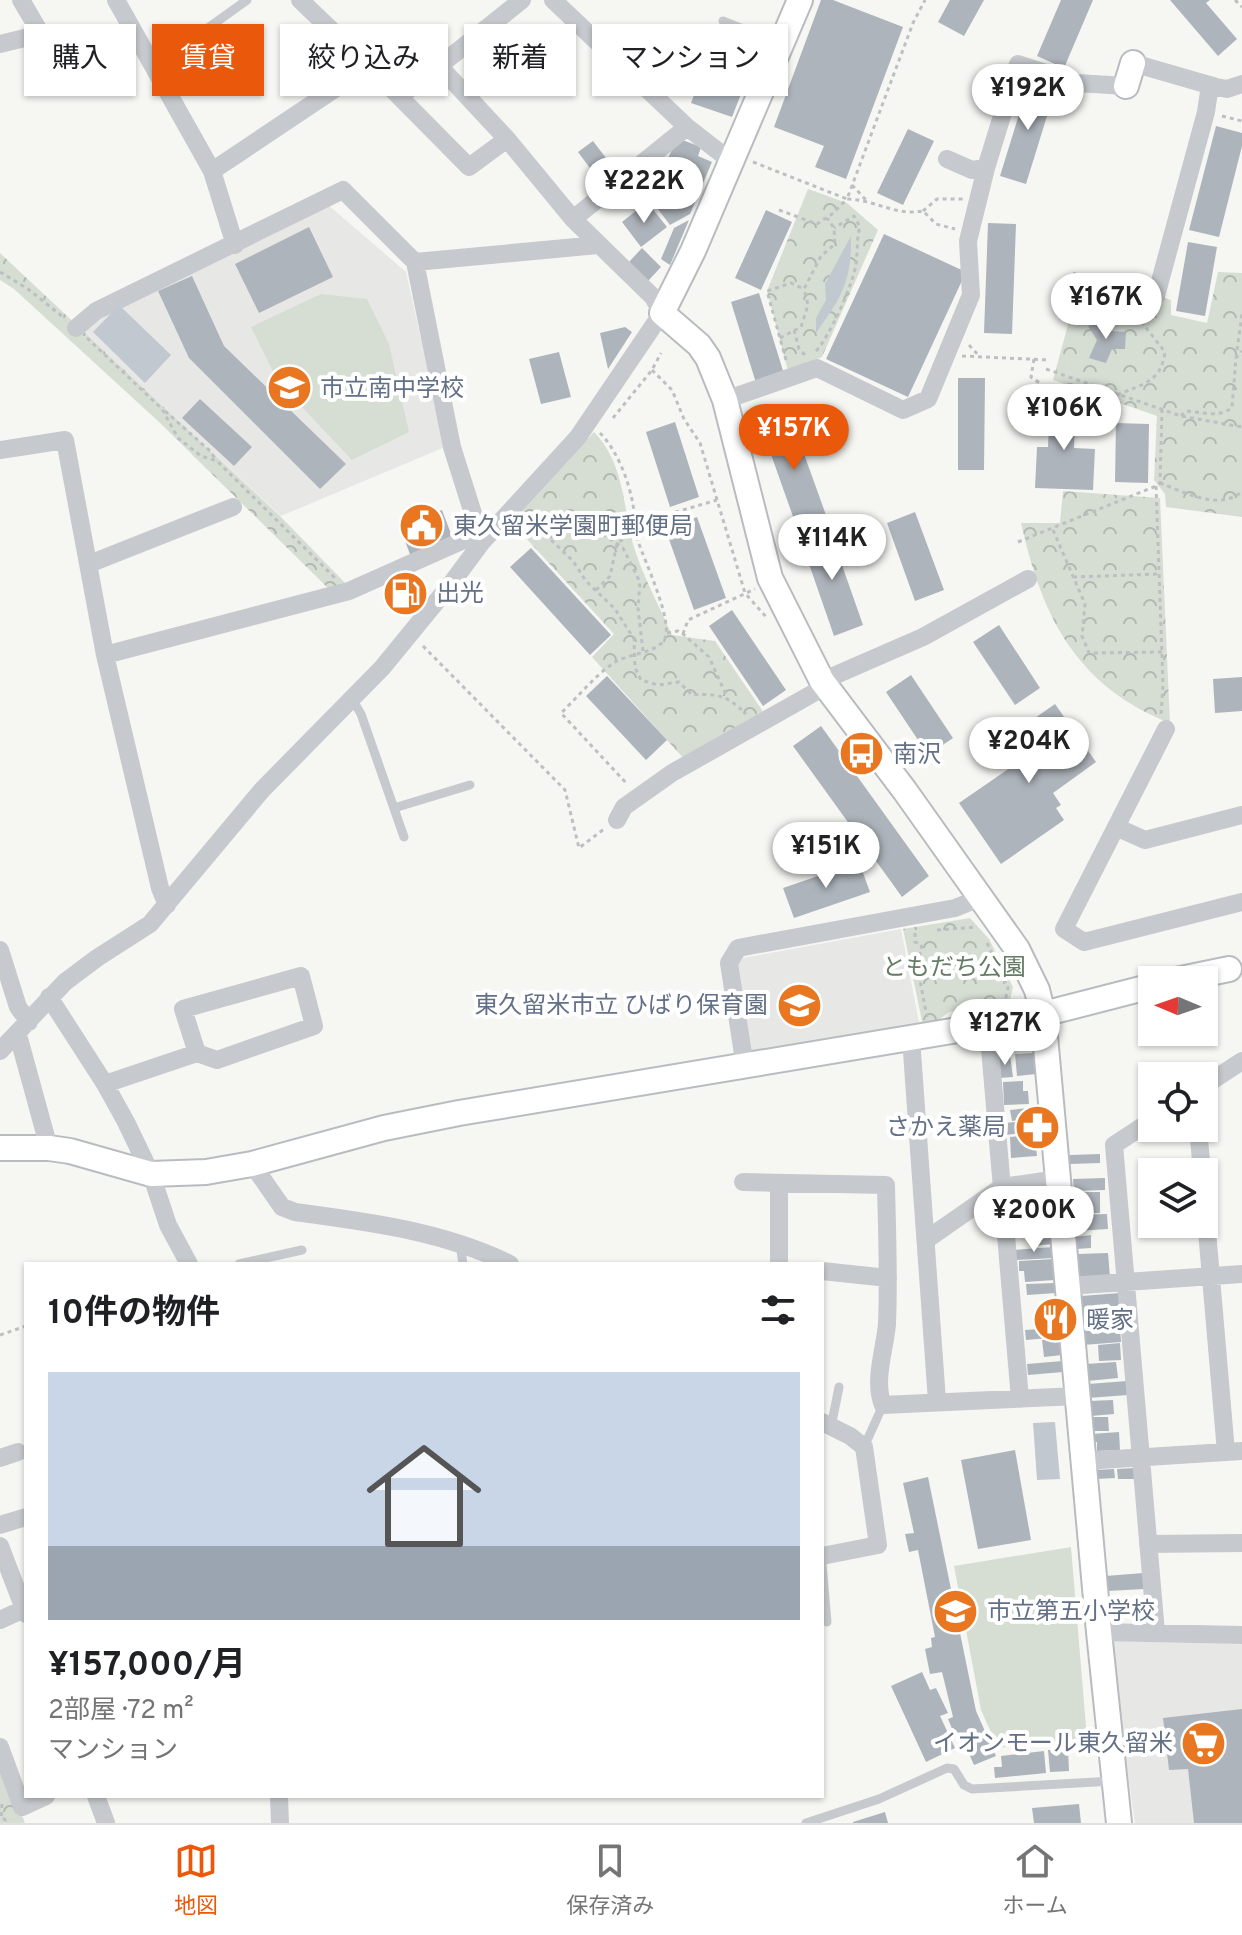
<!DOCTYPE html>
<html lang="ja">
<head>
<meta charset="utf-8">
<style>
  :root { --surface:#fff; --page:#f2f2f2; --text:#202124; --muted:#757577; --line:#e0e0e0; --accent:#ea580c }
  body { margin:0; font-family:Overpass,"Noto Sans JP",sans-serif; background:var(--page); color:var(--text); height:100vh; display:flex; flex-direction:column; font-size:30px; white-space:nowrap }
  * { box-sizing:border-box; margin:0 }
  p { font-size:26px; color:var(--muted) }
  .icon { flex:none; width:44px; height:44px; fill:none; stroke:currentColor; stroke-width:2; stroke-linecap:round; stroke-linejoin:round }
  .map { position:relative; flex:1; overflow:hidden }
  .panel { position:absolute; left:24px; top:1262px; width:800px; height:536px; display:flex; flex-direction:column; background:var(--surface); border-radius:0px; box-shadow:0 2px 6px #0004 }
  .panel>* { flex:none }
  .top-card { position:absolute; left:24px; top:24px; width:800px; height:72px; display:flex; gap:16px }
  .needle { width:52px; rotate:272deg }
  .buttons { position:absolute; left:1138px; top:966px; display:grid; gap:16px }
  .buttons a { display:grid; place-items:center; width:80px; height:80px; border-radius:0px; background:var(--surface); box-shadow:0 2px 6px #0004; font-size:40px }
  .price { position:absolute; translate:-50% -68px; padding:0 18px; border-radius:28px; background:#fff; color:#222; font-size:26px; line-height:52px; filter:drop-shadow(0 2px 4px #0008) }
  .price::after { content:''; position:absolute; left:50%; top:48px; width:24px; height:18px; margin-left:-12px; background:inherit; clip-path:polygon(0 0,100% 0,50% 100%) }
  .price.on { background:var(--accent); color:#fff }
  ul { padding:0; list-style:none }
  li { display:grid; align-content:center; gap:16px; height:424px; padding:0 24px }
  li+li { border-top:2px solid var(--line) }
  li span { display:grid; place-items:center; height:248px; border-radius:0px; color:#555 }
  li>.icon { margin-inline-start:auto }
  span .icon { width:144px; height:144px; fill:#fffc; stroke-width:1 }
  li b { font-size:34px }
  h2 { display:flex; justify-content:space-between; align-items:center; height:96px; padding:0 24px; font-size:34px }
  .chip { padding:0 28px; border-radius:0px; background:var(--surface); box-shadow:0 2px 6px #0004; font-size:28px; line-height:72px }
  .chip.on { background:var(--accent); color:#fff }
  .dock { display:flex; justify-content:space-around; align-items:center; height:112px; border-top:2px solid var(--line); background:var(--surface); font-size:22px; color:var(--muted) }
  .dock a { display:grid; justify-items:center; gap:4px }
  .dock .on { color:var(--accent) }
  .map>svg:first-child { display:block }
  .built { fill:#e7e7e6 }
  .grass { fill:#d6ded4 }
  .park { fill:url(#park-crowns) }
  .water { fill:#c1c8cf }
  .building { fill:#aeb4bb }
  .lines { fill:none; stroke-linecap:round; stroke-linejoin:round }
  .secondary-casing { stroke:#b8bcc1; stroke-width:28 }
  .path { stroke:#bdbfc2; stroke-width:3; stroke-dasharray:4 4; stroke-linecap:butt }
  .lane { stroke:#c6c9cd; stroke-width:9 }
  .street { stroke:#c6c9cd; stroke-width:18 }
  .secondary { stroke:#fff; stroke-width:24 }
  .labels { text-anchor:middle; stroke-width:8; stroke-linejoin:round; paint-order:stroke }
  .poi-label { font-size:24px; fill:#647085; stroke:#fff; text-anchor:start }
  .park-label { font-size:24px; fill:#647c63; stroke:#fff }
</style>
</head>
<body>
<div class="map">
<svg width="1242" height="1823" viewBox="0 0 1242 1823">
  <defs>
    <pattern id="park-crowns" width="20" height="18" patternUnits="userSpaceOnUse" patternTransform="scale(2)"><rect width="20" height="18" fill="#d6ded4"/><path d="M2 6a3 3 0 1 1 6 0M12 15a3 3 0 1 1 6 0" fill="none" stroke="#b1b8b2"/></pattern>
  </defs>
  <rect width="100%" height="100%" fill="#f6f7f3"/>
  <path class="built" d="M326,203L406,272L445,447L281,516L82,330L100,313Z
    M901,929L921,1033L752,1066L738,965L743,958Z
    M1109,1641L1242,1644V1823H1135Z"/>
  <path class="grass" d="M321,294L367,299L389,344L409,432L352,460L278,382L251,327Z
    M1071,1547L1087,1738L998,1748L981,1710L954,1566Z"/>
  <path class="park" d="M808,189L847,203L878,230L822,357L788,371L767,291Z
    M0,253L280,516L351,589L334,594L159,422L14,289L0,280Z
    M1218,272L1242,273V517L1166,507L1165,494L1154,480L1157,416L1053,380L1082,273L1171,300V315L1207,323Z
    M594,432C622,461 623,499 631,536C638,567 659,605 672,635L715,641L766,716L685,760L592,657L614,634L512,523Z
    M1063,491L1160,498L1170,724C1157,717 1143,712 1131,704C1063,662 1038,598 1021,523H1060Z
    M970,918L989,939L1013,987L1010,1001L949,1012L924,1031L903,929Z
    M0,1758L25,1823H0Z"/>
  <path class="water" d="M851,236C852,281 841,298 816,333V318L826,300L825,284Z
    M119,305L171,355L145,383L93,332Z
    M1055,1422L1060,1479L1037,1480L1033,1423Z"/>
  <path class="building" d="M821,0H833L903,27L846,179L815,167L824,146L774,127Z
    M950,0H984L964,36L938,22Z
    M1061,0H1093L1064,68L1037,56Z
    M1170,0H1210L1206,3L1237,39L1218,56Z
    M742,38L760,45L754,61L736,53Z
    M712,48L725,52L723,57L752,68L746,82L705,66Z
    M721,75L745,84L732,117L691,103L701,76L718,83Z
    M1030,79L1056,87L1026,184L1000,176Z
    M1216,126L1242,133V146L1219,237L1189,230Z
    M908,129L934,141L903,205L877,193Z
    M677,138L701,147L698,156L712,162L690,214L670,225L632,175L647,163L659,179Z
    M593,141L616,171L601,183L578,152Z
    M647,202L667,227L641,247L622,222Z
    M766,210L792,222L761,290L735,278Z
    M689,220L670,265L661,259L674,228Z
    M988,223L1016,224L1012,334L984,333Z
    M309,227L333,277L259,313L235,264Z
    M884,234L966,272L908,397L826,359Z
    M1188,242L1217,247L1205,316L1176,311Z
    M642,248L661,267L648,281L629,262Z
    M192,276L224,346L346,464L320,489L189,358L158,291Z
    M759,293L784,374L756,383L731,302Z
    M1106,319L1111,331L1126,332L1125,349H1112L1106,363L1089,358L1097,340L1088,326Z
    M625,327L632,332L608,369L600,333Z
    M559,352L571,397L541,404L529,359Z
    M958,378H985L984,470H958Z
    M1050,396L1076,397L1074,448L1095,449L1093,490L1035,488L1037,447H1048Z
    M200,399L252,447L234,466L182,418Z
    M791,418L826,515L796,525L762,429Z
    M675,422L699,497L670,507L646,432Z
    M1116,423L1149,424L1148,483L1115,482Z
    M442,510L453,539L411,557L405,541L409,540L403,526Z
    M915,512L944,590L915,601L887,523Z
    M697,517L726,598L694,610L665,528Z
    M829,528L863,625L834,636L800,538Z
    M531,548L611,635L590,655L510,567Z
    M732,610L786,690L763,706L709,626Z
    M999,625L1040,688L1015,705L973,642Z
    M911,675L953,738L928,755L886,692Z
    M607,676L667,740L646,760L586,696Z
    M1242,677V711L1215,713L1213,679Z
    M1055,704L1096,762L1053,793L1061,805L1056,808L1064,820L1001,864L959,803L1017,763L1002,741Z
    M821,726L929,876L902,897L793,746Z
    M859,862L870,892L794,918L783,888Z
    M1034,1053L1036,1074L1017,1076L1015,1054Z
    M1010,1055L1013,1077L999,1078L997,1056Z
    M1023,1081V1091H1028L1029,1104L1004,1105L1003,1082Z
    M1038,1107L1040,1118L1012,1121L1010,1110Z
    M1040,1120L1041,1131L1005,1135L1004,1123Z
    M1035,1135L1037,1156L1011,1158L1010,1137Z
    M1100,1154V1163L1070,1164V1155Z
    M1105,1178V1190L1074,1191L1073,1179Z
    M1049,1188L1050,1195L1012,1199L1011,1193Z
    M1074,1192H1100V1213H1075Z
    M1049,1199L1048,1217L1037,1218L1036,1200Z
    M1107,1214L1108,1229L1077,1231L1076,1215Z
    M1051,1218L1052,1235L1013,1238L1012,1221Z
    M1091,1235V1248L1076,1249L1075,1237Z
    M1053,1238V1244L1032,1246V1239Z
    M1053,1247L1054,1258L1014,1260V1250Z
    M1108,1253L1110,1277L1080,1279L1078,1254Z
    M1054,1259L1055,1280L1025,1282L1024,1271H1019V1261Z
    M1056,1283V1293L1027,1295L1026,1284Z
    M1120,1293L1121,1309L1100,1311V1316L1082,1317L1081,1296Z
    M1059,1305L1060,1315L1037,1317L1036,1306Z
    M1058,1316L1060,1337L1026,1340L1025,1330L1051,1328H1039L1038,1318Z
    M1120,1327L1121,1342L1083,1345L1082,1331Z
    M1060,1338L1062,1355L1044,1357L1042,1340Z
    M1120,1343L1121,1360L1099,1361L1098,1345Z
    M1062,1361L1063,1372L1028,1375L1027,1364Z
    M1116,1362L1118,1378L1087,1381L1086,1364Z
    M1127,1381L1128,1395L1088,1398V1384Z
    M1113,1400L1114,1414L1091,1416L1089,1401Z
    M1091,1417H1108L1109,1431H1092Z
    M1119,1432L1120,1450L1097,1451V1442H1092V1434Z
    M1015,1450L1031,1540L978,1549L961,1460Z
    M1135,1468L1136,1479H1118L1117,1469Z
    M1114,1469L1115,1478L1096,1479L1095,1470Z
    M928,1477L976,1711L996,1756L974,1765L961,1736L956,1738L948,1719L953,1717L942,1672L930,1674L925,1649L932,1647L931,1638L935,1637L918,1550L909,1552L905,1534L914,1533L903,1483Z
    M1143,1573L1144,1589L1107,1591L1106,1576Z
    M922,1672L930,1690L936,1688L948,1713L940,1716L955,1748L926,1762L891,1686Z
    M1242,1709V1823H1194L1188,1769L1169,1770L1163,1718Z
    M1068,1749L1069,1771L1050,1772L1048,1750Z
    M1044,1751L1046,1773L995,1778L994,1767H1002L1001,1756Z
    M1079,1804L1081,1823H1034L1032,1808Z
    M885,1812L888,1823H853V1822Z"/>
  <g class="lines">
    <defs>
      <path id="secondary" d="M800,0L693,251L662,313L699,345L708,358L725,400L770,578L822,681L905,791L1017,949L1037,990L1043,1014L1099,1632L1119,1823
        M1126,86L1133,63
        M1176,980L1229,969
        M0,1148H49L70,1151L151,1174L206,1172L252,1164L384,1128L459,1113L988,1025L1043,1014L1152,986"/>
    </defs>
    <use href="#secondary" class="secondary-casing"/>
    <path class="path" d="M1235,0L1242,7
      M1222,116L1242,121
      M753,162L847,199L913,23L925,0
      M852,185L866,200
      M779,210L817,224L832,214L847,199C877,200 894,216 923,211L936,224L955,229
      M923,211L937,199H963
      M0,272L28,289L63,317
      M1073,273L1097,284L1139,296
      M794,330L799,349L805,355
      M87,338L162,409L178,438L201,456L217,461L335,578
      M780,338L801,327L808,305L804,289
      M969,345L980,357
      M816,351C830,336 852,286 856,265C858,252 856,240 860,227L854,216L834,228
      M962,356L1049,360
      M1236,358L1242,314
      M1034,359L1031,377L1041,384
      M786,360L767,291L791,283L804,289L821,256L835,244L834,228L827,218
      M1046,369L1181,416L1242,427
      M652,370L672,390L684,419L700,443L745,593L768,619
      M1117,395C1142,384 1161,383 1165,352L1140,320L1141,303
      M165,411L210,451L217,461
      M1181,416L1186,411C1202,412 1218,418 1232,408L1236,358L1242,351
      M613,418L652,370L661,353
      M600,433C617,450 629,481 633,505C636,517 634,529 638,541C644,560 675,624 664,640C656,653 628,654 615,662C595,675 578,697 561,713L628,785
      M1160,483C1185,492 1217,511 1242,492
      M1156,486L1163,684L1161,714
      M527,514L549,538
      M1053,530L1085,604L1082,636L1089,653L1162,652
      M1018,542L1156,486L1160,483L1162,410
      M1073,577L1159,574
      M596,590L610,576L617,544L636,528L649,520L717,500
      M667,633L678,631L683,634L709,657L727,697
      M683,634L688,620L755,589
      M423,646L565,790L579,848L604,829
      M643,651L638,608L640,582L623,548L599,531L571,528L549,538L573,561L586,581L615,609L634,639L635,668L641,680L658,685L679,682L692,695C718,693 728,696 746,714
      M937,930L977,927
      M915,933V942L921,944L922,951L916,959L927,1017
      M987,943L1008,988L1005,1001
      M0,1335L26,1326
      M2,1804L1,1818L6,1820L9,1817"/>
    <path class="lane" d="M723,21L781,44
      M208,28L247,0
      M352,699L361,714L404,837
      M394,808L470,785
      M460,1244L463,1264
      M239,1264L302,1250
      M831,1427L839,1387
      M864,1447L883,1405
      M822,1564L827,1622
      M806,1823L879,1799L947,1768L954,1769L964,1785L972,1789L1113,1781"/>
    <path class="street" d="M21,0L41,34
      M116,0L212,171L235,245
      M300,0L369,66L469,167L507,139
      M553,0L687,127L732,162
      M0,44L41,34L138,39
      M1133,63L1216,87L1227,89L1242,84
      M439,66L522,0
      M947,159L972,170L986,168L1018,64L1077,83L1126,86
      M212,171L369,66
      M573,219L687,127
      M415,262L598,245
      M1156,296L1206,112L1210,85
      M76,328L96,311L343,190L415,262L452,447L482,542
      M725,400L817,368L903,410L928,399L971,295L968,241L986,168
      M0,450L65,440L105,655L160,888L167,905
      M89,564L233,507
      M105,655L349,591L477,534
      M822,681L923,637L1028,579
      M1166,729L1064,929L1084,942L1242,902
      M617,820L624,807L672,773L826,686
      M1116,827L1145,840L1242,815
      M0,950L18,1007L29,1022
      M49,997L105,1084L126,1122L151,1174L168,1225L189,1264
      M988,1025L1020,1399
      M18,1035L49,1148
      M911,1038L937,1401
      M0,1051L65,982L97,958L150,924L262,790L382,668L450,585L482,542L578,437L662,313L653,297L573,219L507,139L439,66L400,96
      M745,1067L729,963L738,948L955,908L980,898
      M105,1084L197,1053L183,1009L301,976L314,1026L217,1060L197,1053
      M1204,1086L1242,1061
      M1152,1120L1114,1145L1156,1633
      M1198,1128L1202,1172
      M252,1164L282,1207L295,1212C369,1222 442,1231 510,1264
      M743,1182L886,1185C887,1231 889,1278 887,1324C885,1349 873,1381 883,1405L1078,1396
      M1204,1196L1226,1452
      M926,1240L1002,1187L1058,1179
      M779,1264V1183
      M822,1271L888,1278
      M1068,1286L1242,1274
      M822,1422L850,1436L864,1447L878,1545L822,1556
      M0,1458L18,1452
      M1084,1461L1242,1451
      M0,1525L26,1517
      M1148,1544L1242,1543
      M0,1546L26,1614
      M0,1620L24,1609
      M1099,1632L1242,1635
      M0,1747L22,1807L46,1796
      M96,1796L106,1823
      M279,1796L280,1823"/>
    <use href="#secondary" class="secondary"/>
  </g>
  <defs>
    <symbol id="school-disc" viewBox="-11 -11 22 22"><circle r="9.5" fill="#e97621" stroke="#fff"/><path d="M0-5L7-2L0 1L-7-2ZM-4 1L0 2.5L4 1V4Q0 6-4 4Z" fill="#fff"/></symbol>
    <symbol id="civic-disc" viewBox="-11 -11 22 22"><circle r="9.5" fill="#e97621" stroke="#fff"/><path d="M-.6-6.5H3V-4.5H.6V-3L4-1V1h2V6H-6V1h2V-1L-.6-3ZM-1.2 2.5V6h2.4V2.5Z" fill="#fff"/></symbol>
    <symbol id="fuel-disc" viewBox="-11 -11 22 22"><circle r="9.5" fill="#e97621" stroke="#fff"/><path d="M-5.5-6h7V0h2V4h1.3V-2.5L3-4.5l.8-.8L6-3V5H2.5V1h-1V6h-7ZM-4.2-4.7v3.2H.2V-4.7Z" fill="#fff"/></symbol>
    <symbol id="bus-disc" viewBox="-11 -11 22 22"><circle r="9.5" fill="#e97621" stroke="#fff"/><path d="M-5-6H5V4H4V6H2V4H-2V6H-4V4H-5ZM-3.5-4V0h7V-4ZM-3.5 1.2v1.5H-2V1.2ZM2 1.2v1.5H3.5V1.2Z" fill="#fff"/></symbol>
    <symbol id="pharmacy-disc" viewBox="-11 -11 22 22"><circle r="9.5" fill="#e97621" stroke="#fff"/><path d="M-2-6h4v4h4v4h-4v4h-4v-4h-4v-4h4Z" fill="#fff"/></symbol>
    <symbol id="restaurant-disc" viewBox="-11 -11 22 22"><circle r="9.5" fill="#e97621" stroke="#fff"/><path d="M-5-6h1v4h1v-4h1v4h1v-4h1v5L-1.5 .5V6h-2V.5L-5-1ZM5-6V6H3V1.5H1.5Q1.5-4 5-6Z" fill="#fff"/></symbol>
    <symbol id="supermarket-disc" viewBox="-11 -11 22 22"><circle r="9.5" fill="#e97621" stroke="#fff"/><path d="M-6-5.5h2.5l.6 2H6L4.5 2H-2.5L-4.4-4H-6ZM-1.5 3.2a1.3 1.3 0 1 0 .1 0ZM3 3.2a1.3 1.3 0 1 0 .1 0Z" fill="#fff"/></symbol>
  </defs>
  <g fill-rule="evenodd">
    <use href="#school-disc" x="264" y="362" width="51" height="51"/>
    <use href="#civic-disc" x="396" y="500" width="51" height="51"/>
    <use href="#fuel-disc" x="380" y="568" width="51" height="51"/>
    <use href="#bus-disc" x="836" y="728" width="51" height="51"/>
    <use href="#school-disc" x="774" y="980" width="51" height="51"/>
    <use href="#pharmacy-disc" x="1012" y="1102" width="51" height="51"/>
    <use href="#restaurant-disc" x="1030" y="1294" width="51" height="51"/>
    <use href="#school-disc" x="930" y="1586" width="51" height="51"/>
    <use href="#supermarket-disc" x="1178" y="1718" width="51" height="51"/>
  </g>
  <g class="labels">
    <g class="poi-label">
      <text x="320" y="396">市立南中学校</text>
      <text x="453" y="534">東久留米学園町郵便局</text>
      <text x="436" y="601">出光</text>
      <text x="893" y="762">南沢</text>
      <text x="768" y="1013" text-anchor="end">東久留米市立 ひばり保育園</text>
      <text x="1006" y="1135" text-anchor="end">さかえ薬局</text>
      <text x="1086" y="1328">暖家</text>
      <text x="987" y="1619">市立第五小学校</text>
      <text x="1173" y="1751" text-anchor="end">イオンモール東久留米</text>
    </g>
    <g class="park-label">
      <text x="954" y="975">ともだち公園</text>
    </g>
  </g>
</svg>
<div class="buttons">
<a><svg class="needle" viewBox="-14 -14 28 28"><path d="M0-13l5 13h-10z" fill="#e53935"/><path d="M0 13l5-13h-10z" fill="#757577"/></svg></a>
<a><svg class="icon" aria-label="locate" viewBox="0 0 24 24"><circle cx="12" cy="12" r="6"/><path d="M12 2v4M12 18v4M2 12h4M18 12h4"/></svg></a>
<a><svg class="icon" aria-label="layers" viewBox="0 0 24 24"><path d="M12 4l9 5-9 5-9-5zM3 14l9 5 9-5"/></svg></a>
</div>
<b class="price" style="left:1028px;top:132px">¥192K</b>
<b class="price" style="left:644px;top:225px">¥222K</b>
<b class="price" style="left:1106px;top:341px">¥167K</b>
<b class="price" style="left:1064px;top:452px">¥106K</b>
<b class="price on" style="left:794px;top:472px">¥157K</b>
<b class="price" style="left:832px;top:582px">¥114K</b>
<b class="price" style="left:1029px;top:785px">¥204K</b>
<b class="price" style="left:826px;top:890px">¥151K</b>
<b class="price" style="left:1005px;top:1067px">¥127K</b>
<b class="price" style="left:1034px;top:1254px">¥200K</b>
<div class="top-card">
<a class="chip">購入</a>
<a class="chip on">賃貸</a>
<a class="chip">絞り込み</a>
<a class="chip">新着</a>
<a class="chip">マンション</a>
</div>
<section class="panel">
<h2>10件の物件<svg class="icon" aria-label="filters" viewBox="0 0 24 24"><path d="M4 7h16M4 17h16"/><circle cx="9" cy="7" r="2"/><circle cx="15" cy="17" r="2"/></svg></h2>
<ul>
<li><span style="background:linear-gradient(#c9d6e8 70%,#9aa5b1 0)"><svg class="icon" aria-label="home" viewBox="0 0 24 24"><path d="M3 11l9-7 9 7M6 9v11h12V9"/></svg></span><div><b>¥157,000/月</b><p>2部屋 · 72 m²</p><p>マンション</p></div></li>
</ul>
</section>
</div>
<nav class="dock">
<a class="on"><svg class="icon" aria-label="map" viewBox="0 0 24 24"><path d="M3 6l6-2 6 2 6-2v14l-6 2-6-2-6 2zM9 4v14M15 6v14"/></svg>地図</a>
<a><svg class="icon" aria-label="saved" viewBox="0 0 24 24"><path d="M7 4h10v16l-5-4-5 4z"/></svg>保存済み</a>
<a><svg class="icon" aria-label="home" viewBox="0 0 24 24"><path d="M3 11l9-7 9 7M6 9v11h12V9"/></svg>ホーム</a>
</nav>
</body>
</html>
